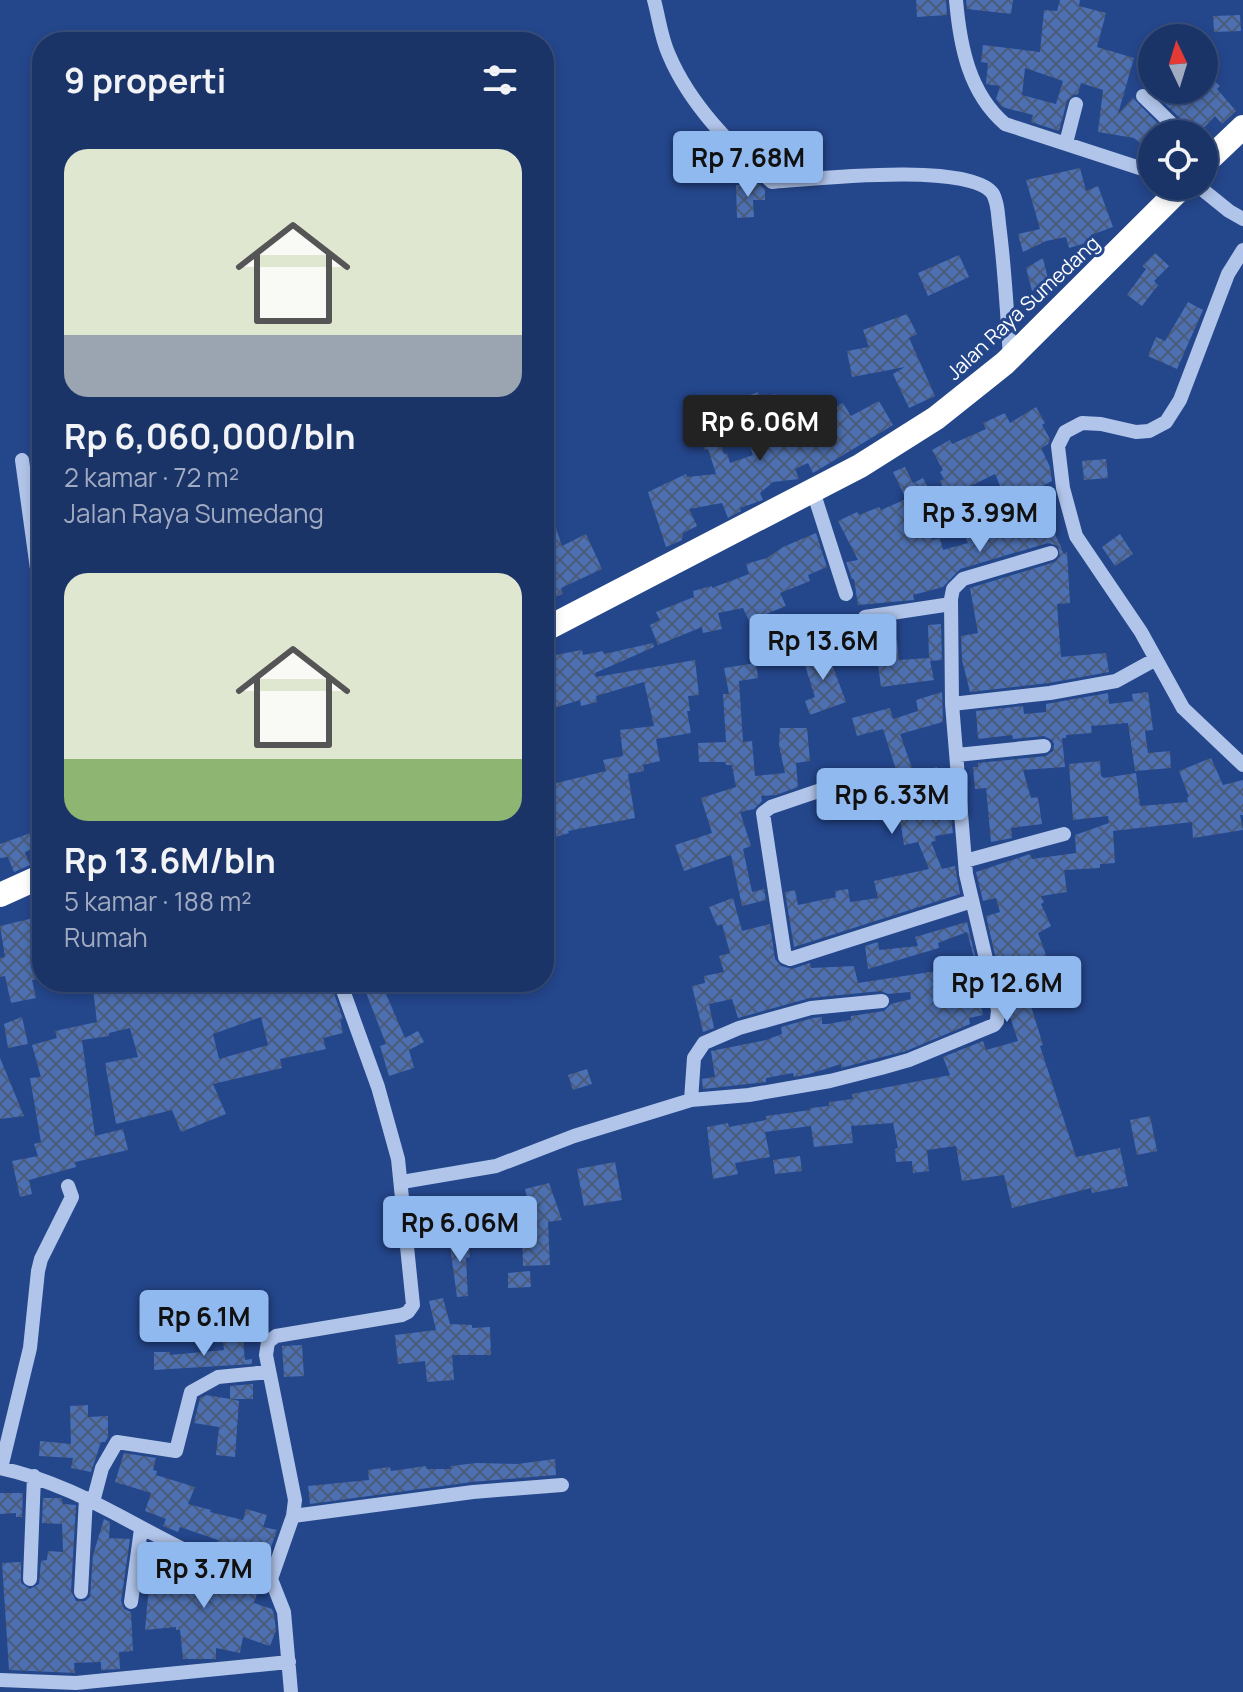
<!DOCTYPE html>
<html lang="id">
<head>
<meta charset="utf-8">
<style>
  :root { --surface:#1b3468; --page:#283f71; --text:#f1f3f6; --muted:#a0aac0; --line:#394f7c; --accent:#90b9f0 }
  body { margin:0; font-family:Manrope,sans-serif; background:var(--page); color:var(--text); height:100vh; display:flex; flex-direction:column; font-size:30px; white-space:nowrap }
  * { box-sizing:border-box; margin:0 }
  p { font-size:26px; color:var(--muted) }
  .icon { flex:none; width:44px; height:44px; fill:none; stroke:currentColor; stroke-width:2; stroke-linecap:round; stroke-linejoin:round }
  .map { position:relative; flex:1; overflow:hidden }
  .panel { position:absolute; left:32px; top:32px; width:522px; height:960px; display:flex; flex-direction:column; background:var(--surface); border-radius:32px; box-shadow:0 4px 12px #0003,0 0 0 2px var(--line) }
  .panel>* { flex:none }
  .needle { width:52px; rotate:356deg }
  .fabs { position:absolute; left:1138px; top:24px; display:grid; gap:16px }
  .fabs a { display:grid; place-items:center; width:80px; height:80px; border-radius:50%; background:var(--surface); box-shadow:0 4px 12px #0003,0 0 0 2px var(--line); font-size:40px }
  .price { position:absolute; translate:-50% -68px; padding:0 18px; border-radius:8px; background:var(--accent); color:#111; font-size:26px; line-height:52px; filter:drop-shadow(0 2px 4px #0008) }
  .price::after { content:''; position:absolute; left:50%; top:48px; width:24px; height:18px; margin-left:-12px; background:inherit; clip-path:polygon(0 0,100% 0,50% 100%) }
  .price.active { background:#222; color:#fff }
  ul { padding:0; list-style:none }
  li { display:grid; align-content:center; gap:16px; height:424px; padding:0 32px }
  li span { display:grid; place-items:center; height:248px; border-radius:24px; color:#555 }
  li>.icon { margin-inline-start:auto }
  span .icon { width:144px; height:144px; fill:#fffc; stroke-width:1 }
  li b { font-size:34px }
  h2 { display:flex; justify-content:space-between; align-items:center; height:96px; padding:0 32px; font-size:34px }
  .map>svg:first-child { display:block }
  .building { fill:url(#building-cross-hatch); fill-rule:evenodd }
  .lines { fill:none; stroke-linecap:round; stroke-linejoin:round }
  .minor { stroke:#b1c5ea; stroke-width:14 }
  .highway { stroke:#fff; stroke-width:24 }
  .labels { text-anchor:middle; stroke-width:6; stroke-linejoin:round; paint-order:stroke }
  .street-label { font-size:20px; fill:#fff; stroke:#24468b }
</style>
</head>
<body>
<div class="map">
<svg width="1243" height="1692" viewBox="0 0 1243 1692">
  <defs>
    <pattern id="building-cross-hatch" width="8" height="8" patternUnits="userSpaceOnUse" patternTransform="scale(2)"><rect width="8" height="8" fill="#4c70b2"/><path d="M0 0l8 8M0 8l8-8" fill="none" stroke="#4c5c7a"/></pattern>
  </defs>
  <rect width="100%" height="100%" fill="#24468b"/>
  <path class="building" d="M916,0H946L947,15L917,17Z
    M966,0H1013L1011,14L967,9Z
    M1060,0H1080L1079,6L1106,13L1097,47L1134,58L1118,114L1133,98L1168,134H1152V153L1134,138L1098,132L1103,90L1081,83L1078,94L1073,95L1067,101L1059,131L1031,122L1033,115L1002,107L996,99L1000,86L986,84L988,63L981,62L983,45L1040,52L1044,10L1057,11ZM1025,68L1063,81L1056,104L1022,95Z
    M1240,15L1241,31L1214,32L1213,16Z
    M1204,71L1220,86L1217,89L1236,111L1222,124L1215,116L1198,134H1192L1189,127L1150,89L1144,86L1152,78V90H1173L1184,100L1194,90H1204Z
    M1080,168L1086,191L1098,186L1113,227L1091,235L1093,241L1069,248L1066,237L1046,241L1023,252L1018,234L1040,229L1026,180Z
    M753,184H759L765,189V200H753L754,217L737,218L736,185Z
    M1155,253L1169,266L1154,281L1158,285L1142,306L1127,295L1146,269L1142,266Z
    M959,255L969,277L928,296L918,273Z
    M1043,258L1050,287L1032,291L1026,268Z
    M1188,302L1203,310L1177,369L1148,356L1156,337L1165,341Z
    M907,314L917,334L909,338L935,396L909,408L893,374L905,367L852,377L847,351L869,347L863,330Z
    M758,392L760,399L775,394L779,404L762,411L773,443L818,429L813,421L843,403L851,416L879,401L893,425L813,473L808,463L795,469L799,479L773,482L760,493L763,500L740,508L741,511L728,518L722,503L689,509L697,526L683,533L682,540L666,547L648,492L686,474L687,477L716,474L708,449L704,450L696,421L713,416L724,454L727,453L730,463L753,455L743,428L753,424L743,398Z
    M1036,407L1045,423L1042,425L1050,439L1048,444L1041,448L1050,467L1052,481L1035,490L1064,554L1067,552L1070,603L1057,604L1061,657L1106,653L1109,672L1049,683L970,692L962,660L961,636L978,633L970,588L1055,562L1060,556L1058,546L1048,543L960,569L943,587L913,595L914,600L858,605L854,579H852L846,562L858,560L838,521L857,512L859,515L879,507L881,510L906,499L893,472L905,467L913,483L923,478L927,486L933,510L921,516L932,540L940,538L943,550L968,543L940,481L944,479L940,472L943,470L932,450L950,440L952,444L986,429L983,423L1005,413L1010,423ZM995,474L1008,504L973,519L970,513L967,514L960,491Z
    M1106,459L1108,478L1084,480L1082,461Z
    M556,528L562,546L586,534L602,569L561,588L563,594L544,601V532Z
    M816,533L827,567L808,575L810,581L780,593L786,606L749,621L743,608L718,613L722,629L703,633L702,627L658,645L650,625L660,620L656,612L694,597L693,591L712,586V588L749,574L746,564L767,558L783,547Z
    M1120,534L1133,554L1115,566L1102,547Z
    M941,624L942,660L930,661L934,680L881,687L875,642L897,639L899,660L929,658L928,625Z
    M653,643L654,647L595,673L596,677L695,660L699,695L688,696L690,711H687L691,733L656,739L660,761L643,765L644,771L628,774L635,818L568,831L569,833L552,838L551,835L544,837V786L606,771L603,760L623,756L620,730L654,726L644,682L596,696L597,702L581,706L580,700L544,711V695L548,694L544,680V657L582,650L583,655L603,651L604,654Z
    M826,648L846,702L810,715L805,701L815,697L802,656Z
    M756,663L758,678L739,681L743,742L752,741L755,776L785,773L779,745L780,728H807L810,761L796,763L798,787L776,795L761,796L762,801L754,809L740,812L751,846L743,849L752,892L764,889L766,900L742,906L731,855L684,871L675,845L712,833L701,798L736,787L732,765H726L725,762H699L698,743L726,742L723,694H729L724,668Z
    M942,692L943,722L900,734L914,774L937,767L944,790L947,789L953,833L935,836L936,841L931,842L942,869L955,866L960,894L794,947L785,892L795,890L798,905L836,897L835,891L848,889L850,902L878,898L874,881L929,869L918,842L904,845L900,819L888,823L880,801L865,806L859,789L898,776L883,729L857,736L852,718L890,708L893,719L918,711L916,700Z
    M1148,692L1153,730L1145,731L1148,753L1170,751L1171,768L1135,771L1128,723L1091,726L1092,733L1066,735V738H1062L1065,767L1023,770L1031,798L1038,797L1042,824L1011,828L1012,838L991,842L986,788L975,789L973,767H978V763L1046,756L1053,751L1054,744L1052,740L1044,736L1013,739L1012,735L978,739L976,711L1023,706L1024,714L1046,712V704L1108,693L1109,704L1133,701L1132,694Z
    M1211,758L1223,785L1243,780V815H1240L1243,830L1193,838L1192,822L1113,831L1115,863L1100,864V868L1064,870L1067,892L1041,896L1044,902L1041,904L1051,926L1038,933L1050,966L1037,972L1043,987L1027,993L1043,1045L1040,1046L1076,1157L1120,1148L1128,1186L1092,1193L1091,1188L1012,1208L1004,1175L962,1181L956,1146L927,1150L929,1171L913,1173L912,1161L896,1162L895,1149L898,1148L893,1123L851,1126L853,1143L814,1147L811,1126L765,1132L770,1157L735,1163L738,1174L713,1179L707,1127L728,1123L729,1127L766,1120V1116L810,1110V1108L829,1106V1102L853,1099L852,1094L950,1075L943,1057L983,1041L986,1050L1018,1041L1008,1011L986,916L1000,912L996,898L983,901L976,872L1030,854L1032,859L1076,853L1075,835L1109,823L1108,816L1073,820L1069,764L1100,761L1101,776L1104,778L1136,773L1140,806L1188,802L1187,797H1189L1179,771Z
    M42,829V845L25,852L30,865L14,872L8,857L0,858V844Z
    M733,898L742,931L770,924L775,959L781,966L792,969L810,963L811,968L854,966L858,983L976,965L967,932L938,943L939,948L868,969L865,946L878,942L879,950L918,946L915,937L967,922L987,1005L981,1007L983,1015L969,1018L970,1024L906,1051L878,1058L841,1068V1064L809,1074L794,1077L793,1073L766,1078V1082L703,1089L702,1079L715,1077L711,1051L766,1040L782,1034L781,1027L813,1018L822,1017V1024H828L851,1020V1016L884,1011L891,1004L911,999L910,992L888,994L881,991L810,998L738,1018L732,999L709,1004L714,1028L703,1032L692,986L705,983L704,976L724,972L719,956L730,953L722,924L717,926L709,907Z
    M42,916V978L32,980L36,998L11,1003L5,976L0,977V958L5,957L0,926Z
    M92,982H115L116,989L154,982H264L266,988L289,982H330L343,1019L340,1020L343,1033L323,1038L326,1049L280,1059L282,1068L213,1084L226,1114L181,1132L172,1110L116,1124L105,1063L138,1057L130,1028L109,1033V1036L82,1040L95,1136L123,1129L128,1150L75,1162L76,1167L29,1180L32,1194L20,1197L12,1161L38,1156L34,1144L41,1142L30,1078L41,1077L32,1045L57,1038L55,1031L97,1022ZM261,1017L268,1045L219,1059L213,1034Z
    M362,982H413L386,994L405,1038L418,1031L424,1042L409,1050L414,1068L389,1076L380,1046L386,1044Z
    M22,1017L28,1044L8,1048L4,1024Z
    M0,1058L24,1116L0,1119Z
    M587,1069L592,1084L573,1090L568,1075Z
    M1150,1116L1157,1151L1137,1155L1130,1120Z
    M800,1156L802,1171L775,1174L773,1160Z
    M615,1162L622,1200L584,1206L577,1169Z
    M549,1183L562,1220L548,1222L550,1265L523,1266L522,1236H536L525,1189Z
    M468,1237L470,1257L466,1258L468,1296L457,1297L449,1239Z
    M530,1271L531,1287L508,1288V1273Z
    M443,1298L450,1324L472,1325V1328L490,1327L491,1355H452L454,1380L427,1382L425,1361L398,1364L395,1335L436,1330L429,1301Z
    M243,1340L245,1360L252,1359V1364L154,1370V1352H170V1355L224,1350L223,1342Z
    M302,1345L304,1376L284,1377L282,1346Z
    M253,1384V1399H231L239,1401L235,1457L216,1455L219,1427L194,1423L200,1398L206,1395L230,1399V1386Z
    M88,1405V1417L108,1416V1437L105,1442H101L91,1472L71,1468L73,1458L39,1456L40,1441L71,1444L70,1406Z
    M124,1453L156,1458L153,1470L157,1471L156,1475L195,1487L188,1504L211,1510L210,1512L243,1520L246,1509L267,1515L263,1527L277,1530L268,1556L216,1545L218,1540L180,1527L178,1532L163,1526L166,1519L145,1511L151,1493L115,1482Z
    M555,1459L556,1475L472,1482L310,1504L308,1486L369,1480L368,1470L390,1467L391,1471L426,1466L427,1469H451V1466L476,1463L517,1464Z
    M0,1493H23L22,1517H16V1513L0,1514Z
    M43,1498H61L63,1504L76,1505L71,1591L76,1601H85L90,1597L93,1555L104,1519L110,1522L109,1538L130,1539L121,1601L124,1609L131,1612L133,1651L119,1652L120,1669L101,1670V1662L74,1663L75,1673L9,1670L2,1563L21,1562V1583L30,1589L39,1584L41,1561L47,1560L48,1551L63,1552L62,1524L42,1523Z
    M152,1551L169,1553V1563L194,1566L214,1575L213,1578L258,1591L254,1603L272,1609L274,1614L276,1630L270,1646L243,1637L240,1653L216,1648V1659H183L180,1630H176V1627L145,1630Z"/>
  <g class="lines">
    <path class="minor" d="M654,0C659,18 661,38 669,55C690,105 732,147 772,182C812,179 972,161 993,194C998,203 998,215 999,224C1005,269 1007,313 1010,358
      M956,0C960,46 969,93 1005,124L1152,172
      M1143,96L1182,134
      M1066,143L1076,104
      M1198,186L1229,211L1243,219
      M1243,250L1228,274L1180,400L1166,422L1149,431L1136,432L1101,424L1082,423L1065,432L1058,446L1063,488L1076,536L1141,632L1183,708L1243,765
      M22,460L42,605
      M813,491L846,594
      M865,617L951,604
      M952,704L1050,693L1116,681L1156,659
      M957,755L1044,746
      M827,788L771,807L763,813L785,957L790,959L972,901
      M965,861L1064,834
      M691,1100L694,1058L704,1043L739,1028L811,1008L882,1001
      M402,1182L496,1166L574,1136L691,1100L749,1095L830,1081L881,1068L909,1060L994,1025L997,1021L998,1010L966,874L952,704L951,599L953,589L963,579L1051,553
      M0,1468C69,1482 128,1523 191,1553C217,1565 241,1580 271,1579
      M1,1468L30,1348L38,1271L41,1259L72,1197L68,1186
      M93,1502L102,1468L117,1442L176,1451L191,1392L218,1377L268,1372
      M293,1516L473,1492L562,1485
      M30,1579L34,1476
      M81,1592L86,1498
      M131,1602L141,1529
      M0,1680L76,1683L289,1662
      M291,1692L284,1612L271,1579L293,1516L295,1500L266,1355L268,1342L276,1336L402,1315L408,1312L413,1305L398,1159L378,1087L340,982"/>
    <path class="highway" d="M1204,164L1243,127
      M544,630L860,466L936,418L1005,363L1183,186
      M0,895L42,876"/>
  </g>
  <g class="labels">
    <g class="street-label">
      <text transform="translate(1023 308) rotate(-43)" y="7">Jalan Raya Sumedang</text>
    </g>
  </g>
</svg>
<div class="fabs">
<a><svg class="needle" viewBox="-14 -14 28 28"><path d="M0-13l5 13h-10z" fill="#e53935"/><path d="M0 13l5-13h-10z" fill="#a0aac0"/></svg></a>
<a><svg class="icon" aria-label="locate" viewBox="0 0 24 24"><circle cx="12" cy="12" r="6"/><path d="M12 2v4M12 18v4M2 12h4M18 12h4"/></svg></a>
</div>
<b class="price" style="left:748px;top:199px">Rp 7.68M</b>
<b class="price active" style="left:760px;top:463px">Rp 6.06M</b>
<b class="price" style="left:980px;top:554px">Rp 3.99M</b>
<b class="price" style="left:823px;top:682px">Rp 13.6M</b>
<b class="price" style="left:892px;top:836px">Rp 6.33M</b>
<b class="price" style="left:1007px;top:1024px">Rp 12.6M</b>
<b class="price" style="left:460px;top:1264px">Rp 6.06M</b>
<b class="price" style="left:204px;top:1358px">Rp 6.1M</b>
<b class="price" style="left:204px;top:1610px">Rp 3.7M</b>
<section class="panel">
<h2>9 properti<svg class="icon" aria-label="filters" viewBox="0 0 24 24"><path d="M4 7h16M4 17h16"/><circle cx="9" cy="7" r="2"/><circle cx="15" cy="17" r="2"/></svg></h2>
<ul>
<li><span style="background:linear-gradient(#dfe7d0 75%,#9aa5b1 0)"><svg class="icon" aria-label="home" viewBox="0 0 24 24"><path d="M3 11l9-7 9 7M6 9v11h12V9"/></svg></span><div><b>Rp 6,060,000/bln</b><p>2 kamar · 72 m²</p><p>Jalan Raya Sumedang</p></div></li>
<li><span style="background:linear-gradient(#dfe7d0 75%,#8fb573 0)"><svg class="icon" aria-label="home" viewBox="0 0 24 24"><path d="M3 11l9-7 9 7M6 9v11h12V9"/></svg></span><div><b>Rp 13.6M/bln</b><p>5 kamar · 188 m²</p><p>Rumah</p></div></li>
</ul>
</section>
</div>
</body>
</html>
